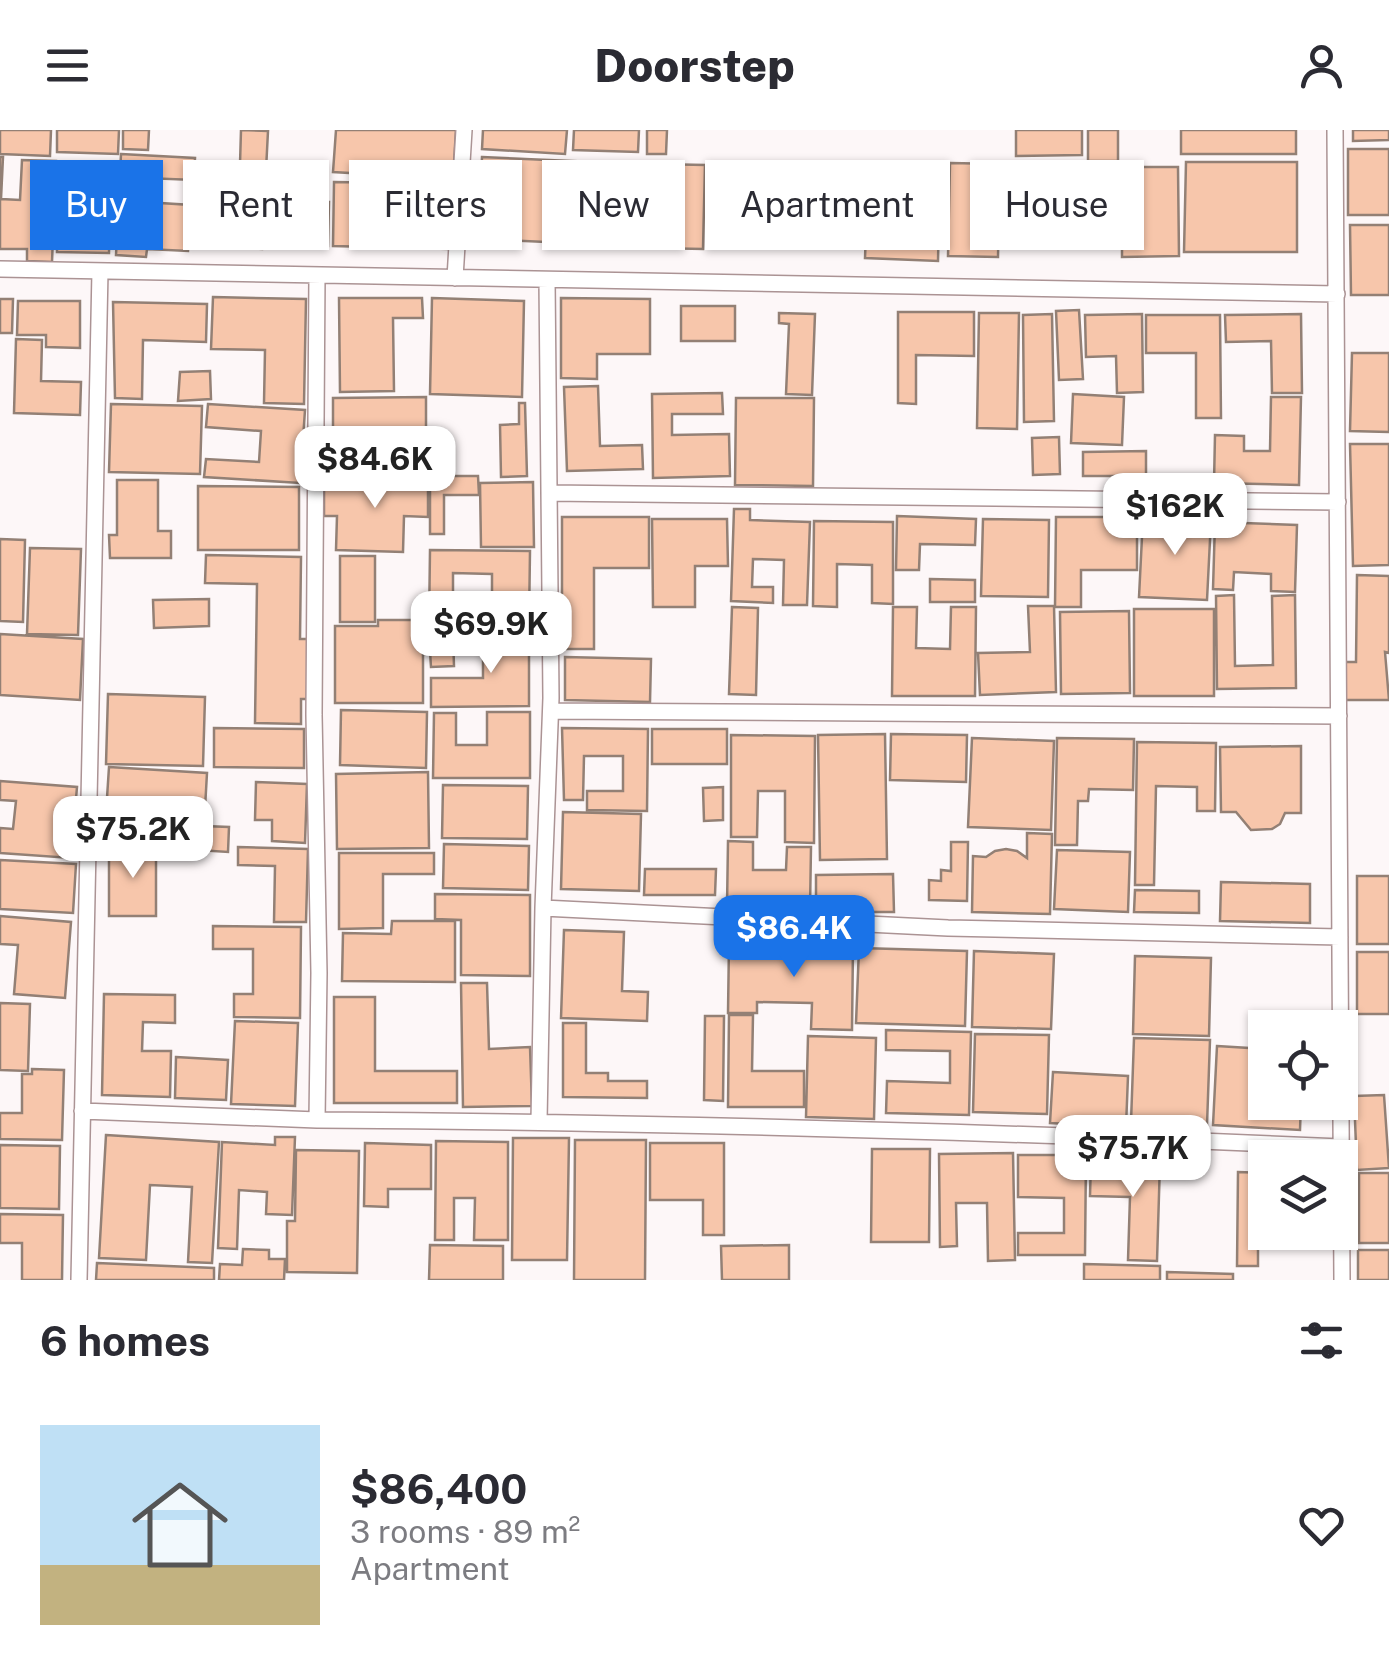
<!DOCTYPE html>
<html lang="en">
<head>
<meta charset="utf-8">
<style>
  :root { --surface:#fff; --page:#f7f7f7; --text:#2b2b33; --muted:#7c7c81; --line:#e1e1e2; --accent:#1a73e8 }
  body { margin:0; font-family:"Public Sans",sans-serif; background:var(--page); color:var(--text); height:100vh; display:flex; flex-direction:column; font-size:38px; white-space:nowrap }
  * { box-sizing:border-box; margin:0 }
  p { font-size:32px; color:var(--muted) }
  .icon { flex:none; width:55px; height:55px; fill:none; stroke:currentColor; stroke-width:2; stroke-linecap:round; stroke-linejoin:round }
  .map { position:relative; height:1150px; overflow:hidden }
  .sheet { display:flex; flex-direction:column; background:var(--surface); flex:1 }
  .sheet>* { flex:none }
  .guide { position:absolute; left:30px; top:30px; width:1330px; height:90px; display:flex; gap:20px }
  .controls { position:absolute; left:1248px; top:880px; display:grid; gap:20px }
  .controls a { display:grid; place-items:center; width:110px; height:110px; border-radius:0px; background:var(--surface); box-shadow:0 2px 8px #0004; font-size:50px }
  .price { position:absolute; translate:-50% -85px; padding:0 22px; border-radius:20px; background:#fff; color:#222; font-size:32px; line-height:65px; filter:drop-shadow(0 2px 5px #0008) }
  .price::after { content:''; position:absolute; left:50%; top:60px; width:30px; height:22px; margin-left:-15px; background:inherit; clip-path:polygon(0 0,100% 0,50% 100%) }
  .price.active { background:var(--accent); color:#fff }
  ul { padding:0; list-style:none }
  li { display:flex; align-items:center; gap:30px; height:250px; padding:0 40px }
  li+li { border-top:2px solid var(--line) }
  li span { display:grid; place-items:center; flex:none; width:280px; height:200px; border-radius:0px; color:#555 }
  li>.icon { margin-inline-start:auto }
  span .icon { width:120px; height:120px; fill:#fffc; stroke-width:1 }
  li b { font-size:42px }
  h2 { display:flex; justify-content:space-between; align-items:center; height:120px; padding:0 40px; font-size:42px }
  .tag { padding:0 35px; border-radius:0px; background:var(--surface); box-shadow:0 2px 8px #0004; font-size:35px; line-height:90px }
  .tag.active { background:var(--accent); color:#fff }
  header { display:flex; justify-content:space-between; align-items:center; height:130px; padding:0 40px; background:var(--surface); font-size:45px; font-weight:800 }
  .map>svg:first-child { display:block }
  .building { fill:#f7c6ab; stroke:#938075; stroke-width:2.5 }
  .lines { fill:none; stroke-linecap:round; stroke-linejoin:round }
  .lane-casing { stroke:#ab9394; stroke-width:18 }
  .lane { stroke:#fff; stroke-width:15 }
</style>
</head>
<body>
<header><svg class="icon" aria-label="menu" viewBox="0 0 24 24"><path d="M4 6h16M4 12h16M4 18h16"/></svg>Doorstep<svg class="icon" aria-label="person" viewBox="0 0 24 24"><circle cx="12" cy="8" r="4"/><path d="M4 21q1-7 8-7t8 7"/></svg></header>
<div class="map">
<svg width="1389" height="1150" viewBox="0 0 1389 1150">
  <rect width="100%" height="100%" fill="#fdf7f8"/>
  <path class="building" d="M0,0H51L50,26L0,24Z
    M57,0H119L118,24L57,22Z
    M123,0H149L148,20L123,19Z
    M241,0L268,1L262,119L193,115L194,86L237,89L239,54L201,53L202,32L240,34Z
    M336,0H456L453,49L333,42Z
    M483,0H567L565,24L482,19Z
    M574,0H639L638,22L573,20Z
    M647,0H667L666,24H647Z
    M1016,0H1082V25L1016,26Z
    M1088,0H1118V31H1088Z
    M1181,0H1296V24H1181Z
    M1353,0H1389V10L1353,11Z
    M1348,19H1389V85H1348Z
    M121,24L195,28L194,50L146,48L145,72L191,75L188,121L147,119L146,127L116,125Z
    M0,27H3L1,69L20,70L22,30L56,31L52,132L27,131V119H0Z
    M482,27L594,32L590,114L478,109Z
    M267,32L294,33L292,72H329L328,116L265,115Z
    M1186,32H1297V122H1184Z
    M604,33L705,35L703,119L602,117Z
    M950,33L1000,34L998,127L948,126Z
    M58,34L111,35L109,123L57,122Z
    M1122,37H1178L1179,126L1122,127Z
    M865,41L940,43L938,131L865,128L866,102L910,103L911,59L864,58Z
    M334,52L450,54L449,119L333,116Z
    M1350,95H1389V165H1351Z
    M213,167L306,169L304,274L264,273L265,220L211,219Z
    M339,168H422L423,188H393L394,261L340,262Z
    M432,168L524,171L522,267L430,264Z
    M561,168L650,169V224H597V249L561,248Z
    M0,169H13L12,203H0Z
    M18,171H80V218L46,217V205H17Z
    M113,172L207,174L206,212L143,210L142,269L115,268Z
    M681,176H735V211H681Z
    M1079,180L1083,249L1059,250L1056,181Z
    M898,182H974V226L916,225V274L898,273Z
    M779,183L815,184L812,265L786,264L789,194L779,193Z
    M979,183H1019L1017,299L977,298Z
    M1052,184L1054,291L1024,292L1023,185Z
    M1142,184L1143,262L1117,263L1116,226L1086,227L1085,185Z
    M1301,184L1302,263H1272L1271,211L1226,212L1225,185Z
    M1146,185H1220L1221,288H1196V223H1146Z
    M16,209L42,210L41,251L81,252L80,285L14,283Z
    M1352,223H1389V302L1350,301Z
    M210,241L211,269L178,271L180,242Z
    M598,256L600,316L642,315L643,339L567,341L564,257Z
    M722,263L723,284H672V305L729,304L730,346L653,348L652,264Z
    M1073,264L1124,267L1122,315L1071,313Z
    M426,267V339H333V268Z
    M1271,267H1301L1299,355L1214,353L1215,305L1244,306V321H1270Z
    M736,268H814L813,356L735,355Z
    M519,273H525L527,346L501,347L500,295L519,294Z
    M111,274L202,276L200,344L109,342Z
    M208,274L305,280L300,353L204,347L206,329L259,332L261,301L206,297Z
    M1059,307L1060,344L1033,345L1032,308Z
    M1350,314H1389V435L1353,436Z
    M1146,321V346H1083V322Z
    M337,346L428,348V387L404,386L403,422L336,420L337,386H324V358H336Z
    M430,346H478L479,365H444V404H430Z
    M117,350H158V401H171V428H110L109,405H117Z
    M533,352L534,417H481L480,353Z
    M198,356L299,357V420H198Z
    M734,379H750V390L810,392L807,475H783L784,430L753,429L752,457H773V473L731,471Z
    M897,386L976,389L975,415L920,414L919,440H896Z
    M562,387H649V438H594V519H562Z
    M1056,387H1137V440H1081V477H1055Z
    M1143,387L1211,390L1207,470L1139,467Z
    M652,389H727L728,436H695V477H653Z
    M983,389L1049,390L1048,467L981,466Z
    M814,391L893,392V474L872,473V435L837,434V477L813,476Z
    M1215,392L1297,395L1295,462L1271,461V444L1234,442L1233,460L1213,459Z
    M0,409L25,410L23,492L0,491Z
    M30,418L81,419L78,505L27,504Z
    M430,420L530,421L529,494L492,493V444L453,443V496H429Z
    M206,425L301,427L300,509H308L307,569H301V594L255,593L257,454L205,453Z
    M340,426H375V492H340Z
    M1357,445L1389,446V523L1385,522L1389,570H1344V532H1356Z
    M930,449L975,450V472H930Z
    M1234,465L1235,536L1273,535L1272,466L1295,465L1296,558L1217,559L1216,466Z
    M209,469V496L154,498L153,470Z
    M1028,476H1054L1056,562L980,565L978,523L1030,522Z
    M732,477L758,478L756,565L729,564Z
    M893,477H917L916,518L950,519L951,477H976L975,566H892Z
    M1134,479H1214V566H1134Z
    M1129,481L1130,563L1061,564L1060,482Z
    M378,490H423V573H335V496H378Z
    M529,500V576L431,577V548H483V501Z
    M0,504L83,509L80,570L0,565Z
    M453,505L454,536L431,537L429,506Z
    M565,527L651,529L650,572L565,570Z
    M108,564L205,567L203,636L106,634Z
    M341,580L427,582L426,638L340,635Z
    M487,582H530V648H433L434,583H456V615H487Z
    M214,598L304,599V638L214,637Z
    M562,598L648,599L647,681L587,680V661H623V626H584L583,670H564Z
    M652,599H727V634H652Z
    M885,604L887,729L820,730L818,605Z
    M891,604L967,605L966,652L890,650Z
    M731,605L815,606L814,713L785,712V661H758L757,707H731Z
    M972,608L1054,611L1051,700L968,697Z
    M1057,608L1134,609L1133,660L1089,659L1088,671H1078L1077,715H1055Z
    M1137,612L1216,613L1215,681H1197V657L1156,656L1154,755H1135Z
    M1301,616V683H1285L1280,694L1272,699L1251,700L1236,682H1221L1220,617Z
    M109,637L207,643L204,696L229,697L228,722L104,714Z
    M428,642L429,718L337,719L336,644Z
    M0,651L77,657L71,728L0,723V698L13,699L16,671L0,670Z
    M256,652L307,654L305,713L272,711V690H255Z
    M443,655L528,656L527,709L442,708Z
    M723,657V690L704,691L703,658Z
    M563,682L641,684L639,761L561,759Z
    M1027,703L1052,704L1050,784L972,782L973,726L986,727L995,721L1006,719L1017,721L1027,728Z
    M728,711L753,712V740H786L787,717H811L810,778L727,777Z
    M951,712H968L967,771L929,770V750L941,751V740L951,741Z
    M444,714L529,716L528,760L443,758Z
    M109,717H156V786H109Z
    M238,717L308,719L306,792H274L275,736L238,735Z
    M1057,720L1130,722L1128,782L1054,779Z
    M339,723H434V744H383V798L339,799Z
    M0,730L76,734L73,783L0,779Z
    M645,739H716L715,765H644Z
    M893,744L894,782H816V745Z
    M1357,746H1389V814H1357Z
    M1221,752L1310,754V793L1220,791Z
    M1135,760L1199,761V783L1134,782Z
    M435,764L530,765V846L461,845V790L435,789Z
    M0,786L71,792L65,868L14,864L18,815L0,814Z
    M392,791H455V852L342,851L343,803L391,804Z
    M213,796L301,797L300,888L234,887V864H253V819H213Z
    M564,800L624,802L622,861L648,862L647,891L561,888Z
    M729,814L853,816L852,900L811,899L812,873L757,872V883H728Z
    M859,818L967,821L965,896L856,893Z
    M974,821L1054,824L1051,899L972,897Z
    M1357,822H1389V884H1357Z
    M1135,826L1211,828L1209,906L1133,904Z
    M461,853H487L489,919L530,917L532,976L463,977Z
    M104,864L175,865V893L143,892L142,921H171L170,967L102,965Z
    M334,867H375V941H457V973H334Z
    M0,873L30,874L28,941L0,940Z
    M729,885H753L752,941H804V977H728Z
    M705,886H724L723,971L704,970Z
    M235,891L298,893L295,976L231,974Z
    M563,893H586V943H608V951H647V968L563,967Z
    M886,900L971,902L969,985L886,983L887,951L950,953V921L886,920Z
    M975,904L1049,905L1047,984L973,982Z
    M808,906L876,908L874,989L806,987Z
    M1134,908L1210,910L1207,995L1131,992Z
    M1217,916L1265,919V972H1301L1300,1000L1213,995Z
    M176,927L228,930L226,970L175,968Z
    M32,939L64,940L62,1010L0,1009V983H22V944H32Z
    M1053,942L1128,946L1126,997L1050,993Z
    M1384,965L1389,1038L1357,1040L1354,966Z
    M106,1005L219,1012L212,1133L188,1132L192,1057L150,1055L146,1130L99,1128Z
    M275,1007H295L292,1085L266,1084L267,1062L239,1060L237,1119L218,1118L222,1012L275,1015Z
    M513,1008H569L567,1130H512Z
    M575,1010H646L645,1150H574Z
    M436,1011L508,1012V1110H474L475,1068H454V1110H435Z
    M365,1013L431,1015V1059H388V1077L364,1076Z
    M650,1013H724V1105H703V1070H650Z
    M0,1015L60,1016L59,1079L0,1078Z
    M872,1019H930L929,1112H871Z
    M296,1020L359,1021L357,1143L287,1142V1091H295Z
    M1013,1023L1015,1130L988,1131L987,1073H956L957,1116L940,1117L939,1024Z
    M1018,1025H1086L1085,1125H1018V1103H1064V1068L1018,1067Z
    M1091,1030L1160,1032L1157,1131L1128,1130L1130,1067L1090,1066Z
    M1238,1042L1265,1043V1102H1298V1111L1258,1110V1136H1237Z
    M1359,1043H1389V1113H1359Z
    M0,1084L63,1085L62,1150H22V1113H0Z
    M430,1115L503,1116V1150H429Z
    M789,1115V1150H722L721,1116Z
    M243,1119L269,1120V1129H285L284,1150H219L220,1134L242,1135Z
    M1358,1120H1389V1150H1358Z
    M97,1133L214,1138V1150H96Z
    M1084,1134L1160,1136V1150H1084Z
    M1167,1142L1233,1144V1150H1167Z"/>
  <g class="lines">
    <defs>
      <path id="lane" d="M1335,0L1342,1150
        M0,139L1337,164
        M455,148L464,0
        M549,363L1338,372
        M551,581L1339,586
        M543,778L551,568L547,150
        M82,981L317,990L319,843L314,585L317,145
        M317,990C659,992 1000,1002 1341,1017
        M539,991L543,778L948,798L1340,807
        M79,1150L100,141"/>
    </defs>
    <use href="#lane" class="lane-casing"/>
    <use href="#lane" class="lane"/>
  </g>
</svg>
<div class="controls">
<a><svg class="icon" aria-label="locate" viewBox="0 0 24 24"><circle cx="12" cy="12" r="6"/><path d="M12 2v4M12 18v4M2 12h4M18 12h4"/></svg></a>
<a><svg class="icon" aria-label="layers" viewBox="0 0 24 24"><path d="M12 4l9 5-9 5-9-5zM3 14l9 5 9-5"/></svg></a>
</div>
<b class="price" style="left:375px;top:381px">$84.6K</b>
<b class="price" style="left:1175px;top:428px">$162K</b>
<b class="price" style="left:491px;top:546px">$69.9K</b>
<b class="price" style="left:133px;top:751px">$75.2K</b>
<b class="price active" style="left:794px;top:850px">$86.4K</b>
<b class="price" style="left:1133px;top:1070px">$75.7K</b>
<div class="guide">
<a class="tag active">Buy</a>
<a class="tag">Rent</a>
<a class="tag">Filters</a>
<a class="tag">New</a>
<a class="tag">Apartment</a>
<a class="tag">House</a>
</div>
</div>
<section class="sheet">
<h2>6 homes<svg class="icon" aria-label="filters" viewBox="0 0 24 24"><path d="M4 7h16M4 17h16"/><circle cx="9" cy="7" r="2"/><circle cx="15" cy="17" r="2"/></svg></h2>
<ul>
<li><span style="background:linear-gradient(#bfe0f5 70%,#c2b280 0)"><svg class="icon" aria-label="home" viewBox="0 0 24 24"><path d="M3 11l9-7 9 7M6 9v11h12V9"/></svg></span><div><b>$86,400</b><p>3 rooms · 89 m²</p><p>Apartment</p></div><svg class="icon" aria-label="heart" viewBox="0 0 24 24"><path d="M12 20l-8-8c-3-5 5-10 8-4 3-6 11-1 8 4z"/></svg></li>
</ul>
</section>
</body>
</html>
